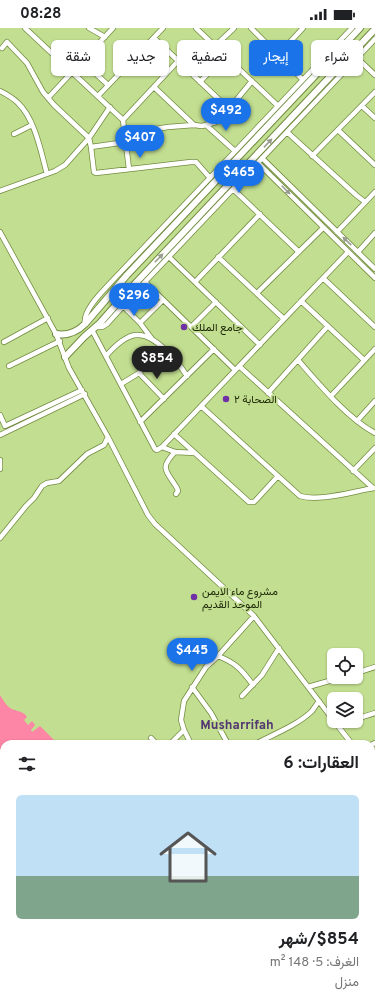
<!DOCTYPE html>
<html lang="ar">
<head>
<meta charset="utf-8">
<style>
  :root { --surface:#fff; --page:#f6f6f6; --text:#202124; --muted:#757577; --line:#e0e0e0; --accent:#1a73e8 }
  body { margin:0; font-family:Overpass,Vazirmatn,sans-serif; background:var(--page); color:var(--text); direction:rtl; height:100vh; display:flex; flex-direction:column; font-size:15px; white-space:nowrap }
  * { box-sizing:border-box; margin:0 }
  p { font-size:13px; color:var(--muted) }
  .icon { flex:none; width:22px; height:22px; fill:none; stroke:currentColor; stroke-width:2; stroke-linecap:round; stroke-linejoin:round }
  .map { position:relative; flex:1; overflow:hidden; direction:ltr }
  .details { position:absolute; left:0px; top:712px; width:375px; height:268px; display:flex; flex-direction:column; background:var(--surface); border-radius:12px 12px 0 0; box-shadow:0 1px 3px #0004; direction:rtl }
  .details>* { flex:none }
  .guide { position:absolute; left:12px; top:12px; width:351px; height:36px; direction:rtl; display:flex; gap:8px }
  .fabs { position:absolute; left:327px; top:620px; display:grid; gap:8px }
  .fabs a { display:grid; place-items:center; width:36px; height:36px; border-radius:6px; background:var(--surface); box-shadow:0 1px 3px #0004; font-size:20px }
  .price { position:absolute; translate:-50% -34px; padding:0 9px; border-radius:14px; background:var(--accent); color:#fff; font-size:13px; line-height:26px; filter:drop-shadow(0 1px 2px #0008) }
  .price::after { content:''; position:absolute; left:50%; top:24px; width:12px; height:9px; margin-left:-6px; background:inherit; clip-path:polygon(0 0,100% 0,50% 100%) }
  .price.selected { background:#222; color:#fff }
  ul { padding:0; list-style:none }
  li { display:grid; align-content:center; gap:8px; height:212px; padding:0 16px }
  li+li { border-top:1px solid var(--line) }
  li span { display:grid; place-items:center; height:124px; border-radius:6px; color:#555 }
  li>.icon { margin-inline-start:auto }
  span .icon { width:72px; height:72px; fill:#fffc; stroke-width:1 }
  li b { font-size:17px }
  h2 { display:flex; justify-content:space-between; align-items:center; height:48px; padding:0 16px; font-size:17px }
  .tag { padding:0 14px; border-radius:6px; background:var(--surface); box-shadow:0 1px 3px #0004; font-size:14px; line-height:36px }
  .tag.selected { background:var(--accent); color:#fff }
  .status { display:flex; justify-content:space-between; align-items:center; height:28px; padding:0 20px; background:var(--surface); direction:ltr }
  .status svg { height:11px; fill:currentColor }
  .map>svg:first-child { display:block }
  .green { fill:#e8a768 }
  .water { fill:#fd85a5 }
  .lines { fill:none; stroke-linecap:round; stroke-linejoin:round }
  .minor-casing { stroke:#738c41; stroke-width:6 }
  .major-casing { stroke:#738c41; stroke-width:8 }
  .minor { stroke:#fff; stroke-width:4.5 }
  .major { stroke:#fff; stroke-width:6 }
  .oneway { fill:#999d8f }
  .poi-dot { fill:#7031a7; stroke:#c2de90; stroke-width:1.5 }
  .labels { text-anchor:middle; stroke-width:3.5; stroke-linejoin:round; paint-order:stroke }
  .poi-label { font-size:11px; fill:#1c2606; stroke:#c2de90; text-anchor:start }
  .quarter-label { font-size:13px; font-weight:bold; fill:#533771; stroke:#c2de90 }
</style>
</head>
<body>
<div class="status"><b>08:28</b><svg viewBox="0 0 49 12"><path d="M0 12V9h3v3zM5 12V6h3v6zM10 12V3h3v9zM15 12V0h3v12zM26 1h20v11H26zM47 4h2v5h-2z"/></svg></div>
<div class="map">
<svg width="375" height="980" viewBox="0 0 375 980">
  <rect width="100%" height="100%" fill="#c2de90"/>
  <path class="green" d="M0,764L4,767V934L0,931Z
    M113,976H218L209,980H100Z"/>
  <path class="water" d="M0,667C3,672 6,677 10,680C16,684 23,682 27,689L24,692L28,697L32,693L35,697L31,702L32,704L40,698L58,716H4V767L0,764Z
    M255,976H371L375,979V980H259Z"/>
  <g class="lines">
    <defs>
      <path id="minor" d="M25,0L123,92L129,141
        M89,0L105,9
        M196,0L278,78
        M251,0L302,51
        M154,10L229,81
        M215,18L234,0
        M2,20L7,14L27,35L43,64L54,77L89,110L91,119L126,114
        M278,27L303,0
        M57,30L67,19L108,57
        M357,30L375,47
        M200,54L225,27
        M154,59L194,97
        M0,63C6,66 13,70 18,75C35,91 41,124 47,146
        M98,68L163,0
        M48,70L113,0
        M362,78L375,90
        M123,92L178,33
        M206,97L235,123
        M338,102L375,137
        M287,104L356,167L365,174
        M14,106L32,97
        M125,106L168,99L194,97L202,98L216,94L229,81L252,53
        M91,119L94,144L96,145L191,134H196L210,150
        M312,128L375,64
        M262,130L375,241
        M258,135L375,250
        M233,161L299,224
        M0,163L55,143L65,137L89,110L110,79
        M0,204L56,306L69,340L108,409L104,417L87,426L59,453L47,455L42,458L34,470L26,478L0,510
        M337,204L375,164
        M358,224L375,205
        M169,229L260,317
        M218,229L284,291
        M323,250L375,299
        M145,254L235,342
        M195,254L260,186
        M257,265L323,200
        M301,273L364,332
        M123,278L140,295
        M85,296C82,282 105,261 114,251L352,0
        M97,299H102L107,296L145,254L375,11
        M191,299L216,274
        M92,302L155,421L157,422L162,419L348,224
        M152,311L140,295L163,272
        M4,314L48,290
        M106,328C113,320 125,308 136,307C155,305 178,334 187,348
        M298,332C319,356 347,390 375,405
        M9,338L60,313
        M239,338L373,460
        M139,345L164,371
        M121,356L139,345L162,319
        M268,365L328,298
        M331,368L375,321
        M201,378L300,468C320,474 354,463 375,460
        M0,387L5,398L82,362
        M357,393L375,373
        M140,394L214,321
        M174,406L249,474H254L256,472L278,448
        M0,407L85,366
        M108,409L148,487L155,496L254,588L334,693
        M162,419L175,424L195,425
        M175,424C159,441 166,442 177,460L178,463L176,466
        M0,432V441
        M353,443L375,420
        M218,628C236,635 242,642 253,657
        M356,645L375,639
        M192,659L211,685L228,716
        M308,659L343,649
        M242,668L262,647L279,620
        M356,691L375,685
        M334,693L352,716
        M338,698L351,693
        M151,710L157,716
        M170,716L184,702
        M191,716L184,702L181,692L184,673L206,639L218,628L254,588
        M255,716C272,707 298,697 312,683C314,680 317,676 319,673
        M371,717L375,715
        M371,741L375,747"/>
      <path id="major" d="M56,306C68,308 77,304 85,296L127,247L360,0
        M65,329L84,309L100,295L131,260L375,1"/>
    </defs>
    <use href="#minor" class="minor-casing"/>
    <use href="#major" class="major-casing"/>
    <use href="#minor" class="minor"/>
    <use href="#major" class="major"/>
  </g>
  <defs><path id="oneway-solid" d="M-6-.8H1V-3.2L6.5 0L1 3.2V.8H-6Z"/></defs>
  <g class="oneway">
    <use href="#oneway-solid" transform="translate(268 115) rotate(-47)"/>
    <use href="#oneway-solid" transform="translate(286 162) rotate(45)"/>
    <use href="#oneway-solid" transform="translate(347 213) rotate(-136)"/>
    <use href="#oneway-solid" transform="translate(159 230) rotate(-46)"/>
  </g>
  <g class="poi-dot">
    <circle cx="184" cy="299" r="4"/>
    <circle cx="226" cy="371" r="4"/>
    <circle cx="194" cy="569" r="4"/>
  </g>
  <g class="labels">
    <g class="poi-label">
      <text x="192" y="303">جامع الملك</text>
      <text x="234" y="375">الصحابة ٢</text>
      <text x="202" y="567">مشروع ماء الايمن<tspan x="202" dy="13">الموحد القديم</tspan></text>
    </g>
    <g class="quarter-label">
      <text x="237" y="701">Musharrifah</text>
    </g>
  </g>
</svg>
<div class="fabs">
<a><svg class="icon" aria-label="locate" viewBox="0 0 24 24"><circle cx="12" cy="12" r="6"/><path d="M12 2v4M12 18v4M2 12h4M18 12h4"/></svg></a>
<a><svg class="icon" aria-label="layers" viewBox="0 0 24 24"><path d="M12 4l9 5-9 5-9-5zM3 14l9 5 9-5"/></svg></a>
</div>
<b class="price" style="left:226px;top:104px">$492</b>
<b class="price" style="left:140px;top:131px">$407</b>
<b class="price" style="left:239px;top:166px">$465</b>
<b class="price" style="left:134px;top:289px">$296</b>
<b class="price selected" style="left:157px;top:352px">$854</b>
<b class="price" style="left:192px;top:644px">$445</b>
<div class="guide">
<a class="tag">شراء</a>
<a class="tag selected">إيجار</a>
<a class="tag">تصفية</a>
<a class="tag">جديد</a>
<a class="tag">شقة</a>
</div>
<section class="details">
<h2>العقارات: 6<svg class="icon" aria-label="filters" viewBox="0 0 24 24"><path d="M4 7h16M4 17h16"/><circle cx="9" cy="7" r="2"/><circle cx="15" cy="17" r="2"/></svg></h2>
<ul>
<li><span style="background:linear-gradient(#bfe0f5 65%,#7fa58c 0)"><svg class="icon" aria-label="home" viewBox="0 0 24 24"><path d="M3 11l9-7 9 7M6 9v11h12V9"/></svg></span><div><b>$854/شهر</b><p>الغرف: 5 · 148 m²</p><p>منزل</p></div></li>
</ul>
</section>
</div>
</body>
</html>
